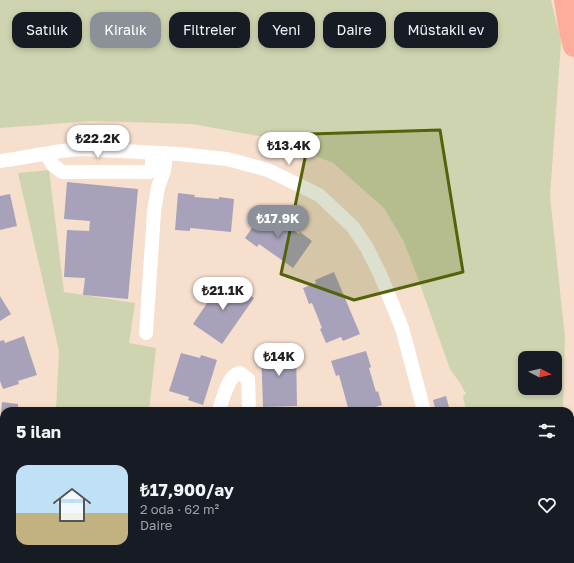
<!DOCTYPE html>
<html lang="tr">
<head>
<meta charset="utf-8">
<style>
  :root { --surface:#171b24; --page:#242831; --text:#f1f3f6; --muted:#9ea1a6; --line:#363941; --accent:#8c9099 }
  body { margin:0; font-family:"Golos Text",sans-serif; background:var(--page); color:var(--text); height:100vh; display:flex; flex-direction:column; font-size:15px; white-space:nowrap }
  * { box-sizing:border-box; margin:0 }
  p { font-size:13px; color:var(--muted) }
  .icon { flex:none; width:22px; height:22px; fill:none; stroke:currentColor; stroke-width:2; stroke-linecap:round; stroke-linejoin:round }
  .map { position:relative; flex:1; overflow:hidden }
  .drawer { position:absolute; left:0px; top:407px; width:574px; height:156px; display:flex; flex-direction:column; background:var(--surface); border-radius:12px 12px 0 0; box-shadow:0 2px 6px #0003 }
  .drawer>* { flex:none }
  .hud { position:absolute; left:12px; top:12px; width:550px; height:36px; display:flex; gap:8px }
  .needle { width:26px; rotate:97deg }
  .buttons { position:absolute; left:518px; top:351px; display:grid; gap:8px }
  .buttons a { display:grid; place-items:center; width:44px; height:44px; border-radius:8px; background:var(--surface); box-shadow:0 2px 6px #0003; font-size:20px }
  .price { position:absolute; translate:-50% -34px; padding:0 9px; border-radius:14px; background:#fff; color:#222; font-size:13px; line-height:26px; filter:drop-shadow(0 1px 2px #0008) }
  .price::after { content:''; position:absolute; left:50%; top:24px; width:12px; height:9px; margin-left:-6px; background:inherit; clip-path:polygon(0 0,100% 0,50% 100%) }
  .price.current { background:var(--accent); color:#fff }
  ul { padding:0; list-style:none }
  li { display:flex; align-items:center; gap:12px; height:100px; padding:0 16px }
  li+li { border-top:1px solid var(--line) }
  li span { display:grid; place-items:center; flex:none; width:112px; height:80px; border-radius:12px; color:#555 }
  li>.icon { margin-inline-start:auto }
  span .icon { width:48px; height:48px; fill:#fffc; stroke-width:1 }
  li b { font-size:17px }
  h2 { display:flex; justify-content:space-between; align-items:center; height:48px; padding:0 16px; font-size:17px }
  .tag { padding:0 14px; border-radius:12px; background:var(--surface); box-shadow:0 2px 6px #0003; font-size:14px; line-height:36px }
  .tag.current { background:var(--accent); color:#fff }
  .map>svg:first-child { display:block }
  .green { fill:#cfd4b0; fill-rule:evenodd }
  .building { fill:#a7a2ba }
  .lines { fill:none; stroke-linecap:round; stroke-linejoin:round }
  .minor { stroke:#fff; stroke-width:14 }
  .primary { stroke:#fead9c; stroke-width:22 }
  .marked { fill:#526309; fill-opacity:0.2; stroke:#526309; stroke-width:3; stroke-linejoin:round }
</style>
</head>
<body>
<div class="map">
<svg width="574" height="563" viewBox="0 0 574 563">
  <rect width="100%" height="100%" fill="#f6dfcd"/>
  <path class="green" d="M0,0H551L561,42L550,196L565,338L563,411H466L463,396L466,394L460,383L450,369L416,273L403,240L384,208L333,163L276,139L192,124L92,121L0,128ZM525,358H555V388H525Z
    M49,170L64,292L135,303L129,343L156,348L149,411H56L59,351L18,173Z
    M55,559H132L131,563H55Z
    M493,559H559V563H494Z"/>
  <path class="building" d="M67,182L138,189L128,299L83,295L85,278L64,277L67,230L89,231L90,221L64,219Z
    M178,193L195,195L194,197L219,199V197L234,199L231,232L190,228V231L175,230Z
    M10,194L17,226L0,230V196Z
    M266,208L280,218L278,220L299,234L300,232L312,241L293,268L259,244L257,247L245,238Z
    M334,272L360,334L343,341L341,337L326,343L320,329L322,328L312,303L309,304L303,288L316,283L315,280Z
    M224,278L254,298L222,344L193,324Z
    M0,296L11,314L0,321Z
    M24,336L37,375L18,381L19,384L3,389L0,381V341L4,340L5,343Z
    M296,348L297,406L263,407L261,349Z
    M366,351L371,367L369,368L376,392L378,391L382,405L363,411H349L339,375L336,376L331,361Z
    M181,353L200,358L201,355L217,360L203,405L188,400L189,397L169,391Z
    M446,396L450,411H436L433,400Z
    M2,402L18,404V407L38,409V411H4V449H0V424Z
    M0,463L4,464V510H0Z
    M0,552H4V559H41V563H0Z"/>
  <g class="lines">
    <path class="minor" d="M46,154L53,165L62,172H149L152,169V153
      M0,161C28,158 55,150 83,149L179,154L227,159L268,170L319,195L353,227L367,248L380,274L402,328L424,411
      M146,333L154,212L158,187L164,171L166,153
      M220,411V407C224,396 228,375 240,373L248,379L249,411
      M0,523L4,524
      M325,559L366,563
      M457,559V563"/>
    <path class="primary" d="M565,0L570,32L574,46
      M570,527L574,476
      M567,563L568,559"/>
  </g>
  <path class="marked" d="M440,130L463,272L354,300L281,274L310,134Z"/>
</svg>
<div class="buttons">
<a><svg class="needle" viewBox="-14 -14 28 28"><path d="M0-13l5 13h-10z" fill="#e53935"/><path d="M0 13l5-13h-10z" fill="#9ea1a6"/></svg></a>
</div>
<b class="price" style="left:98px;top:159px">₺22.2K</b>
<b class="price" style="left:289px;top:166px">₺13.4K</b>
<b class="price current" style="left:278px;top:239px">₺17.9K</b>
<b class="price" style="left:223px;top:311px">₺21.1K</b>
<b class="price" style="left:279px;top:377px">₺14K</b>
<div class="hud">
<a class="tag">Satılık</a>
<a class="tag current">Kiralık</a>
<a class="tag">Filtreler</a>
<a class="tag">Yeni</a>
<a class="tag">Daire</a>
<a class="tag">Müstakil ev</a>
</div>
<section class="drawer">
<h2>5 ilan<svg class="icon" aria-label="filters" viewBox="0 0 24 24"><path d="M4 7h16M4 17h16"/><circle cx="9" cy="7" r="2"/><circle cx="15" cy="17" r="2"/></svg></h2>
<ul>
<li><span style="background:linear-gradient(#bfe0f5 60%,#c2b280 0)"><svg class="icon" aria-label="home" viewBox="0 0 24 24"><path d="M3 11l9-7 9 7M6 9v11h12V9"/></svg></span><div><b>₺17,900/ay</b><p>2 oda · 62 m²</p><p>Daire</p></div><svg class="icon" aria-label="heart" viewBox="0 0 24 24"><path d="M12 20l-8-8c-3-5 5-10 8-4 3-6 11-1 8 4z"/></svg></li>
</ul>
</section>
</div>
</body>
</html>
